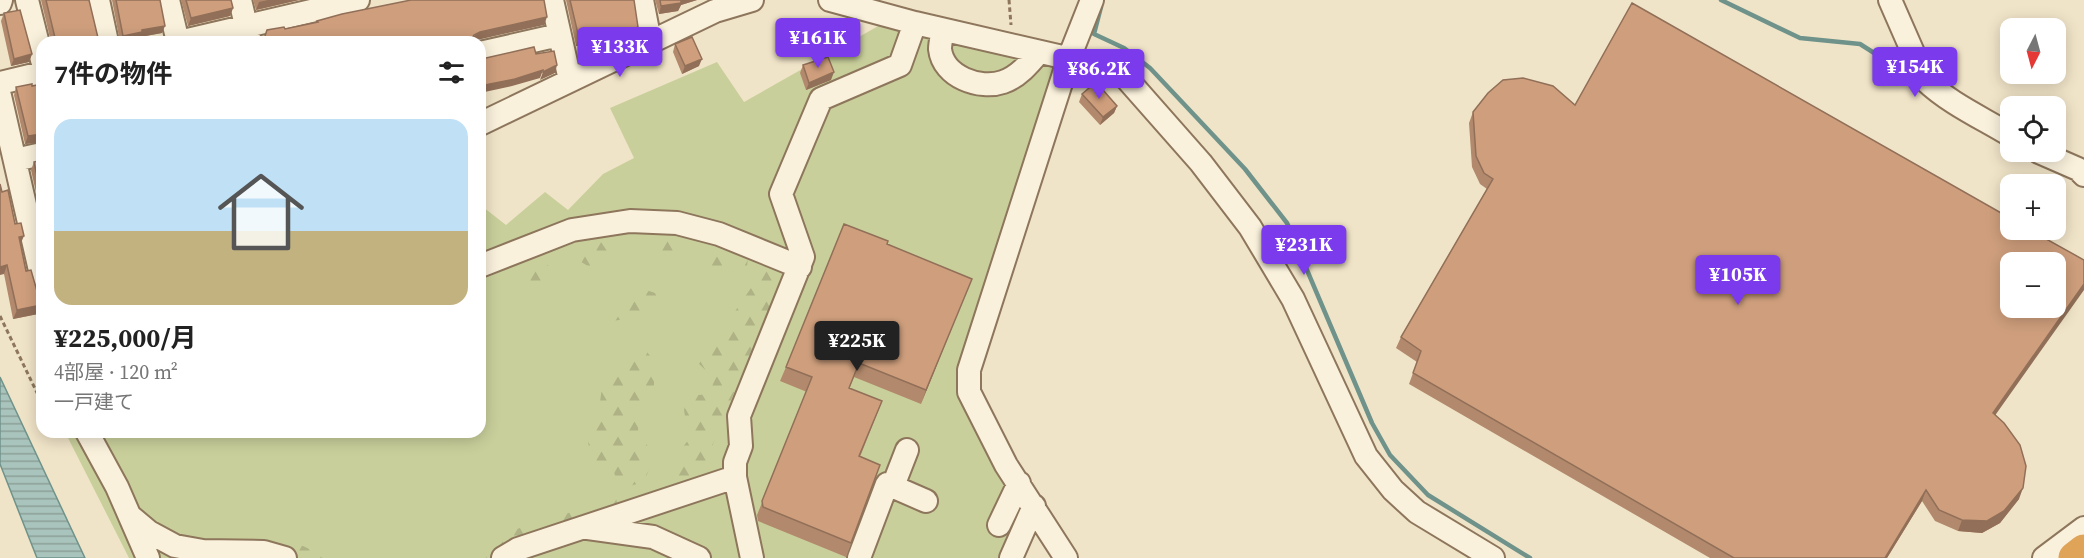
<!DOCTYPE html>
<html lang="ja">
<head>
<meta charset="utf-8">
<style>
  :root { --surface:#fff; --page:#f6f6f6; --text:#222; --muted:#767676; --accent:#7c3aed }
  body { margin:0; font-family:"Source Serif 4","Noto Sans JP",serif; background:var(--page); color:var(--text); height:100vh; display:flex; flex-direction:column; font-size:22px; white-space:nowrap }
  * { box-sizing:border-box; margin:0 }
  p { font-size:20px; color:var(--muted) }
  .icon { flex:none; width:33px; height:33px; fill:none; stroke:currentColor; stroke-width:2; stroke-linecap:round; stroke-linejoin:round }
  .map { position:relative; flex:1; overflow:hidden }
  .side { position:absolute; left:36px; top:36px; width:450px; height:402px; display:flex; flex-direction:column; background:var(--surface); border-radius:18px; box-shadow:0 3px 15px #0003 }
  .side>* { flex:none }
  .needle { width:39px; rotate:186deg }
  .tools { position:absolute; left:2000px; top:18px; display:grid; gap:12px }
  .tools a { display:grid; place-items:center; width:66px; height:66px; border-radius:12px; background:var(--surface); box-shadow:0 3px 15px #0003; font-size:30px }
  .price { position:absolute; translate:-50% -51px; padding:0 14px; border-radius:6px; background:var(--accent); color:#fff; font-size:20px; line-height:39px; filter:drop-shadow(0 2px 3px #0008) }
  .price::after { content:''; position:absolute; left:50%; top:36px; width:18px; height:14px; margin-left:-9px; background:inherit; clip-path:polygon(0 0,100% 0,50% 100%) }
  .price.on { background:#222; color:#fff }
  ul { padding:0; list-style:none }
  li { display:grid; align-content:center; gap:12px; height:318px; padding:0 18px }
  li span { display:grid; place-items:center; height:186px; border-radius:18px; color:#555 }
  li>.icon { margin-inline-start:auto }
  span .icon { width:108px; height:108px; fill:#fffc; stroke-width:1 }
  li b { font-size:26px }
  h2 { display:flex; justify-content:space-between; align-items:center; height:72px; padding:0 18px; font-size:26px }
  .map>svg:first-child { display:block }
  .green { fill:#c9cf9b }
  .forest { fill:url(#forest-firs) }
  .water { fill:url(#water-rules); stroke:#6f938a; stroke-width:1.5 }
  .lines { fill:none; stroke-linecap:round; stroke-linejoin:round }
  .stream { stroke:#6f938a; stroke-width:4.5 }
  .minor-casing { stroke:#8d765c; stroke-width:26 }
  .highway-casing { stroke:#5b4430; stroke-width:36 }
  .path { stroke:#8d765c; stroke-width:3; stroke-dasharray:4.5 3; stroke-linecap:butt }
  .minor { stroke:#faf1dc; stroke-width:22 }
  .highway { stroke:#e0a458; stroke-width:33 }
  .wall { fill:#b2896c }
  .shaded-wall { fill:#916f58 }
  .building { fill:#cf9f7d; stroke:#916f58; stroke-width:1.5; fill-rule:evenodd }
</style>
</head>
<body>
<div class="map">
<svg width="2084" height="558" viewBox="0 0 2084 558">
  <defs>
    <pattern id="forest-firs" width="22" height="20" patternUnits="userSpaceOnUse" patternTransform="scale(1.5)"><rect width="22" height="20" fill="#c9cf9b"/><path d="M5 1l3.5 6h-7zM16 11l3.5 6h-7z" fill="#aeb285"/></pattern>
    <pattern id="water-rules" width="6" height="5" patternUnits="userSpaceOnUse" patternTransform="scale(1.5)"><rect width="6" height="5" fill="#a9c4bc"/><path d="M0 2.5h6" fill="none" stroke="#8ba098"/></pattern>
  </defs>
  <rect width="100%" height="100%" fill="#f0e4c8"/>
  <path class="green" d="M880,25L1056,67L1058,75L962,354L958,385L1026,508L1005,558H129L65,432H480V210L483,207L506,225L545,192L568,210L603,174L634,158L610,108L717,62L744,102Z"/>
  <path class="forest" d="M685,234L691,240L680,258L658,257L655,245Z
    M599,239L607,251L591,268L578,260L580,242Z
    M712,248H729L748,259L747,266L712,281L706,273Z
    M543,261L553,270V279L533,287L525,279L523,267Z
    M766,266L771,268L780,281L699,478L679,484L673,460L689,439L684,410L688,396L709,394L715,379L697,362L703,347L716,339Z
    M649,291L658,294L656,302L636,317L613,321L611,308L619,298Z
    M630,348H644L654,361V385L639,417L638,431L654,456L644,482L619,489L614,472L592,469L586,427L600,402L604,372L620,365Z
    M616,498L618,508L514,543L490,558H486L483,551L498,535Z
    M202,537L267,539L303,546L328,558H309L301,554L267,545L203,543Z"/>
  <path class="water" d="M0,377L85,558H37L0,464Z"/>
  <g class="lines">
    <path class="stream" d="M1721,0L1800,38L1860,44L1915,79
      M1101,7L1094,34L1124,48L1150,68L1245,169L1287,223L1372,423L1390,455L1428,495L1530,558"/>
    <defs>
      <path id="minor" d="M27,0L42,60
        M98,0L107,42
        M168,0L178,42
        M240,0L250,42
        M552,0L570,80
        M642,0L650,41
        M830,0L915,23L1119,70L1201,163L1250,227L1293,299L1366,456L1393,490L1417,512L1493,558
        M1890,0L1925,80C1949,103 1982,118 2010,135
        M0,3L1,0
        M943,30C942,36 940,43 940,49C943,77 980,90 1003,82C1018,77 1029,64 1039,52
        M179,42L358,0
        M480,53L559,35
        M0,83L42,73
        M0,96L42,279
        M480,124L715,11L752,0
        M2039,152L2078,169L2084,175
        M15,160L42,154
        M480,266L572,230L630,221L677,223L719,234L800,267
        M87,432L117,487L148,558
        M893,486L907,450
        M130,516L149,532L175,546L203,551L264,552L285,558
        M999,525L1019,483
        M588,528L653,537L699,558
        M503,558L518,549L735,477
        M752,558L735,477V462L741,446L739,416L803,257L781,194L821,99L900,65L915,23
        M859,558L887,484L926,501
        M1011,558L1034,506
        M1066,558L1006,465L969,392V370L1069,58L1092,0
        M2044,558L2084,528"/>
      <path id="highway" d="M2075,558L2084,551"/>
    </defs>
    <use href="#minor" class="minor-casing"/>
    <use href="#highway" class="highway-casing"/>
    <path class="path" d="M1009,0L1011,25
      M0,316L42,403"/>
    <use href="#minor" class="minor"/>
    <use href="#highway" class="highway"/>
  </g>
  <path class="wall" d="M41,0H89L99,42H51Z
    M112,0H160L162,33L140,37L139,40L129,42H120Z
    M181,0H231L233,8L230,16L188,26Z
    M253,0H299L256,10Z
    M566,0H634L635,34L616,43L615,39L576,46Z
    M655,0H697L681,5L678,11L659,14Z
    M4,13L32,54L29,62L11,66L1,21Z
    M675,44L699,66L682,74L673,52Z
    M803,65L831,80L806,90L800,73Z
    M32,86L42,142L25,144L14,95L16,87Z
    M1082,94L1117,106L1114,113L1100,125L1079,102Z
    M1575,105L1996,415L2019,499L2000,523L1982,533L1958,531L1935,521L1922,501L1887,558H1710L1409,384L1417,362L1396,348L1401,337L1487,189L1480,184L1472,167L1469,123L1473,112Z
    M42,160V219L31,170L34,162Z
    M2,192L15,224L26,271L41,305L38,314L13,319L4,274Z
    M887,244L966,293L921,404L854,377L849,388L882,401L860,457L880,465L846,557L758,521L757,515L807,392L780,381L786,367Z"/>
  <path class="shaded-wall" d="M268,0H299L256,10L259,2Z
    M679,0H697L681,5L678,11L659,14L661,6Z
    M233,8L230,16L188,26L191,18Z
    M547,17L544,25L477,40L473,42H464L480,32Z
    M165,26L162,33L140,37L139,40L129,42H121L123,36L142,30Z
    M638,27L635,34L616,43L618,36Z
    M617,31L615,39L576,46L579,38Z
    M32,54L29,62L11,66L14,59Z
    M702,59L699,66L682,74L685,66Z
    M557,65L555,73L540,80L543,72Z
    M543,70L540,78L512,86L480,93V86Z
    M834,72L831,80L806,90L809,83Z
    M1117,106L1114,113L1100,125L1103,117Z
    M42,134V142L25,144L28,136Z
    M24,236L20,245L19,237Z
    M7,265L4,274L0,275V267Z
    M972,279L966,293L921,404L926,390Z
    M2084,284V290L1989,424L1993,413Z
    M41,305L38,314L13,319L17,310Z
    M2023,488L2019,499L2000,523L1982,533L1958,531L1962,520Z
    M1926,490L1922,501L1887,558H1885Z"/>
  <path class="building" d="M46,0H89L99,42H56Z
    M116,0H160L165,26L142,30V32L123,36Z
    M186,0H231L233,8L191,18Z
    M411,0H544L547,17L480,32L474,35L470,41L464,42H263L267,30L284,27L285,29L318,22L317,21L342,14Z
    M570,0H634L638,27L618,36L617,31L579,38Z
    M660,0H681V3L661,6Z
    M1632,3L2010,218V230H2030L2084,260V284L1993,413L2004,423L2020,445L2026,466L2023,488L2004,511L1987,521L1962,520L1939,510L1926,490L1885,558H1734L1413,373L1421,351L1401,337L1493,179L1484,173L1476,156L1473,112L1488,93L1503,80L1523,78L1553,86L1575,105ZM2010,262H2055V308H2010Z
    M20,10L32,54L14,59L4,13Z
    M240,37L242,42H219Z
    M692,37L702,59L685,66L675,44Z
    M534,47L536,54L554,51L557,65L543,72V70L515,79L480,86V58H486Z
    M828,57L834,72L809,83L803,65Z
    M1096,82L1117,106L1103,117L1082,94Z
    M32,84V86L42,84V134L28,136L16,87Z
    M42,160V199L34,162Z
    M0,184L2,192L8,190L15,224L21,223L24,236L19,237L26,271L31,270L41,305L17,310L7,265L0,267Z
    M844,224L888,241L887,244L972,279L926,390L859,363L849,388L882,401L859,456L880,465L851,543L763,507L762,501L812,377L786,367Z"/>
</svg>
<div class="tools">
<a><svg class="needle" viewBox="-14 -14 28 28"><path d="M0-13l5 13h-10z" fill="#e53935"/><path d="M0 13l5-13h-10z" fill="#767676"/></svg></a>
<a><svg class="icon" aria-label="locate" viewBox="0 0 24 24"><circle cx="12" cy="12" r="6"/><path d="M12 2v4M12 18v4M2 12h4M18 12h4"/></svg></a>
<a>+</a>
<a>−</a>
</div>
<b class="price" style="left:818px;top:69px">¥161K</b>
<b class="price" style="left:620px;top:78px">¥133K</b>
<b class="price" style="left:1915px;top:98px">¥154K</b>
<b class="price" style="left:1099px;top:100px">¥86.2K</b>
<b class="price" style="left:1304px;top:276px">¥231K</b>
<b class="price" style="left:1738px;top:306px">¥105K</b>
<b class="price on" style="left:857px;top:372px">¥225K</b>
<section class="side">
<h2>7件の物件<svg class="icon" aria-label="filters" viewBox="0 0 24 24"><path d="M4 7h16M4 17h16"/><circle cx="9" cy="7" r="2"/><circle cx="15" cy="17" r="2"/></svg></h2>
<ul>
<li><span style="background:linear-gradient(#bfe0f5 60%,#c2b280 0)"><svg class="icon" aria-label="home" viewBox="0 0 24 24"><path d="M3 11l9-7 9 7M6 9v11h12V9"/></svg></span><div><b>¥225,000/月</b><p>4部屋 · 120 m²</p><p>一戸建て</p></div></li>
</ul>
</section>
</div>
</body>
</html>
